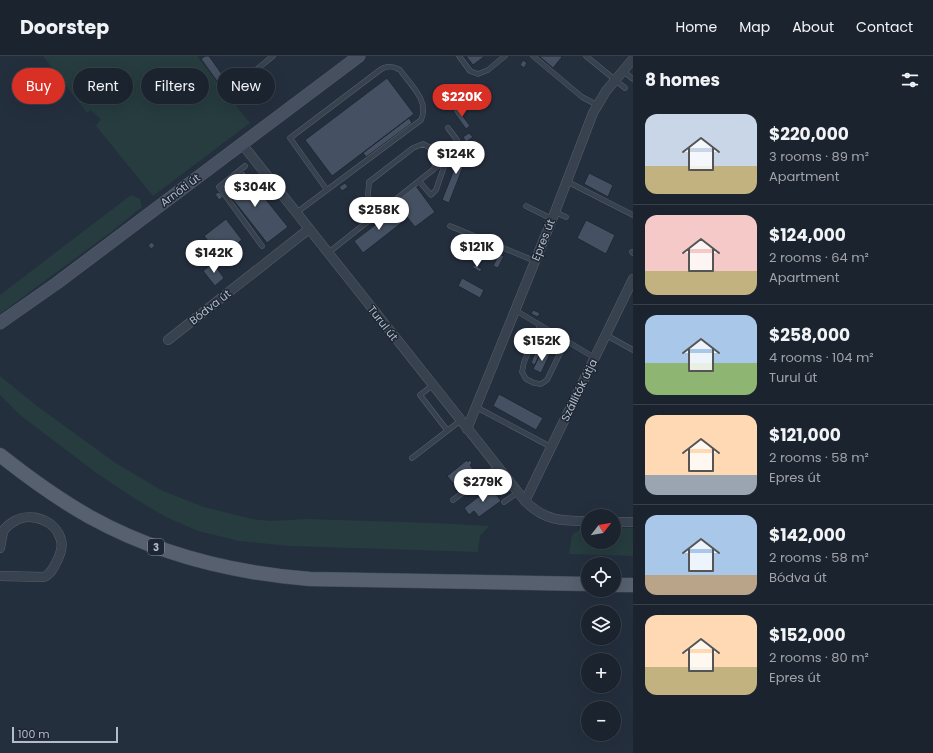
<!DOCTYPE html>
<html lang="en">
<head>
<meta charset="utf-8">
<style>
  :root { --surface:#1b232e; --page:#282f3a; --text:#f1f3f6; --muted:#a0a4aa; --line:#39404a; --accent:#d93025 }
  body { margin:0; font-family:Poppins,sans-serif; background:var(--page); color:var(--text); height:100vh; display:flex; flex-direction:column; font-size:15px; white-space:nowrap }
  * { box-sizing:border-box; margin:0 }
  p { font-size:13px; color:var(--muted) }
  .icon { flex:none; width:22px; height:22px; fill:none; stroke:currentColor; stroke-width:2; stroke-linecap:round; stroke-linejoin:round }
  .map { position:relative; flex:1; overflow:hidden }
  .panel { display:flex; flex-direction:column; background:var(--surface); width:300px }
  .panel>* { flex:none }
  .guide { position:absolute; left:12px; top:12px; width:380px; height:36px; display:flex; gap:8px }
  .needle { width:26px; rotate:59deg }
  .buttons { position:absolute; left:581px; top:453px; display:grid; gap:8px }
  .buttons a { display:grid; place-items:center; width:40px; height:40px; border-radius:50%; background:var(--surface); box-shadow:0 4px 16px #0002,0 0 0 1px var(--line); font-size:20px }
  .scale { position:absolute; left:12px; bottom:10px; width:106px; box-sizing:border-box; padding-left:4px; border:2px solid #b4bcc9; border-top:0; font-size:11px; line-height:14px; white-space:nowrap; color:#b4bcc9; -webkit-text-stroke:3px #1d2633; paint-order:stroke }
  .price { position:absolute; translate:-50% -34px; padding:0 9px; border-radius:14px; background:#fff; color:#222; font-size:13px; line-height:26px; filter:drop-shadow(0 1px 2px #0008) }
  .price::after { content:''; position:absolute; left:50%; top:24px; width:12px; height:9px; margin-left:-6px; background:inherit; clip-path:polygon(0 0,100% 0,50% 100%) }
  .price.on { background:var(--accent); color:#fff }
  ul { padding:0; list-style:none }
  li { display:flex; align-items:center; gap:12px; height:100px; padding:0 12px }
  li+li { border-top:1px solid var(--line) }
  li span { display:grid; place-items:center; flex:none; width:112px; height:80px; border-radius:12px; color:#555 }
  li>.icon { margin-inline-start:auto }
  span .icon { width:48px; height:48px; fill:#fffc; stroke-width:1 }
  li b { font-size:17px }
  h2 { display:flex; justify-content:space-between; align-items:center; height:48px; padding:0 12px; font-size:17px }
  .tag { padding:0 14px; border-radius:18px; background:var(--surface); box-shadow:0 4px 16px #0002,0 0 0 1px var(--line); font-size:14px; line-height:36px }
  .tag.on { background:var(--accent); color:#fff }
  header { display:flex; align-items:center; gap:24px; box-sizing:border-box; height:56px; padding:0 20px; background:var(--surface); border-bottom:1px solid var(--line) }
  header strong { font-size:19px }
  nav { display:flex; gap:22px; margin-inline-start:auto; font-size:14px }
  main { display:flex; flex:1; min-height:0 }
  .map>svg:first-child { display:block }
  .green { fill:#263c3f }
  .building { fill:#455162; stroke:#1f2835 }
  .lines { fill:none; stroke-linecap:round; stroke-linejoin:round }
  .lane-casing { stroke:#565f6c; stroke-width:5.5 }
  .street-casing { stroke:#565f6c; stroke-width:10 }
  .secondary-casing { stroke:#565f6c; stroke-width:13 }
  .primary-casing { stroke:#414a57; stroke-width:15 }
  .lane { stroke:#38414e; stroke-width:4.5 }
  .street { stroke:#38414e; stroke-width:9 }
  .secondary { stroke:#465061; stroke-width:12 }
  .primary { stroke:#56606e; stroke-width:14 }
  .labels { text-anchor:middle; stroke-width:3; stroke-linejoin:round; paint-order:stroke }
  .shield { fill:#1d2633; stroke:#878f9c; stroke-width:1 }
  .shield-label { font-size:10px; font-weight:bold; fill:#b4bcc9 }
  .street-label { font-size:11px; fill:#b4bcc9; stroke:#1d2633 }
</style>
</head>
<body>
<header>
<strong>Doorstep</strong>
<nav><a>Home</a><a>Map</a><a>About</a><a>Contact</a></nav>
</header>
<main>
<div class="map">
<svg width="633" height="697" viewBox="0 0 633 697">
  <rect width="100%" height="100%" fill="#242f3e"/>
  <path class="green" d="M43,0H197L250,67L153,140L96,70L101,63L90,54L87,57Z
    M131,139L140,143L142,151L111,176L0,258V239Z
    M0,320L37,350L117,408L163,435L204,451L252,463L271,465L307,463L434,467L489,470L480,480L478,496L290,490L239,485L198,475L166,461L137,444L95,416L20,359L0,339Z
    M583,471L588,472V486H614V472H633V500L569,498L572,479Z"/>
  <path class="building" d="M205,0H209L226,24L219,28L201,3Z
    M466,0H485L473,9Z
    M539,0H561L562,1L553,12Z
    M523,4L527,7L524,12L520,9Z
    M387,22L414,58L332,120L305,84Z
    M457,52L470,70L466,73L453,55Z
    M409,62L412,67L366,101L363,97Z
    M469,77L473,81L466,86L463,81Z
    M463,91L470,93L449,147L442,144Z
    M244,115L257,131L246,139L253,148L263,140L288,171L267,187L223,131Z
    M589,117L613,129L608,141L584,128Z
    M345,127L348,131L342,135L339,131Z
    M416,130L435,156L415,171L395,146Z
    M219,136L223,141L219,144L215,138Z
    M395,154L404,165L363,197L354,185Z
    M226,163L242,184L220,200L204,180Z
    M586,164L615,179L606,198L577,182Z
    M152,186L155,190L151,193L148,189Z
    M499,198L504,200L498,212L493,210Z
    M213,207L224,222L215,230L203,215Z
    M474,209L482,213L480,216L472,211Z
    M462,222L484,234L480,242L458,230Z
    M533,254L540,257L538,261L531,258Z
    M542,294L550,298L541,317L533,313Z
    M535,297L539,299L535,309L531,307Z
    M499,338L543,362L536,374L493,350Z
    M467,404L468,406L470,404L472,407L470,409L476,417L457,432L447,420Z
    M491,431L501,445L479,461L474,455L469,459L464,452Z"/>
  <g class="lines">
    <defs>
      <path id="lane" d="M459,0L470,15L478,18L488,14L505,0
        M533,0L582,41L597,49
        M586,0L625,32
        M623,15L633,23
        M229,25L235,31L273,0
        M245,110L219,131L262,190
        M435,112L446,105L457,84L448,72
        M419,125L431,139L436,134L446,105
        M566,125L633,159
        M251,142L272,126
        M526,150L552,163
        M555,156L566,161
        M296,157L421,64C430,45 410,28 400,14C393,10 387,9 380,14L290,82L327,134
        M450,170L535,205
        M632,196L633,197
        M328,197L434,113L436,104L429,91L423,88L413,92L369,126L366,166
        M515,254L595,302
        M540,269L524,306L522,316L526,323L534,327L541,328L547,324L566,285
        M606,279L633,294
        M433,329L420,339L447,374
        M476,351L551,391
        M412,402L460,365
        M453,444L497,411
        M504,446L517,437"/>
      <path id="street" d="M242,88L525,445C545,465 561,465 588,465
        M168,284L309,173
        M467,373L555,156L593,57L606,35L633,3
        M525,445L633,223
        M614,466H633
        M0,492C1,487 2,479 4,474C6,471 10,468 13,466C30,455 56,464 61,484C63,491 60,499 57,505C54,511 51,518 44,521L0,520"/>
      <path id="secondary" d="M0,267L57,227L359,0"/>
      <path id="primary" d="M0,399C29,422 58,443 90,461C157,498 234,517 310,523L588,528
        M614,529H633"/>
    </defs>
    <use href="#lane" class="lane-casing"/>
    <use href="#street" class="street-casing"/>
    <use href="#secondary" class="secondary-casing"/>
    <use href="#primary" class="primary-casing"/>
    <use href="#lane" class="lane"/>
    <use href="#street" class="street"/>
    <use href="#secondary" class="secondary"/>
    <use href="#primary" class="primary"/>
  </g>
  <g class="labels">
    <rect class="shield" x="148" y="483" width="16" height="16" rx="3"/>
    <g class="shield-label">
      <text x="156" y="495">3</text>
    </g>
    <g class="street-label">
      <text transform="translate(180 134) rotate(-37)" y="4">Arnóti út</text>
      <text transform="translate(543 184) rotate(-68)" y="4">Epres út</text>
      <text transform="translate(210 251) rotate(-38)" y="4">Bódva út</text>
      <text transform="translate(383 267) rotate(52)" y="4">Turul út</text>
      <text transform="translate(579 334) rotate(-64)" y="4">Szállítók útja</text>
    </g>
  </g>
</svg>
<div class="buttons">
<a><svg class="needle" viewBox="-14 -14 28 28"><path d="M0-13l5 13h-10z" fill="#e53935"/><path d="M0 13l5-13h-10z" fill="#a0a4aa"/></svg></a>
<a><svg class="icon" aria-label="locate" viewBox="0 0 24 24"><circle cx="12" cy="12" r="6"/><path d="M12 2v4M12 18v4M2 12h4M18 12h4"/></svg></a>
<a><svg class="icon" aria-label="layers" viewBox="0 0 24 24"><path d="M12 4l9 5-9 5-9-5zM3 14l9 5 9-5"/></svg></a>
<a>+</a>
<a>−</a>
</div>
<div class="scale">100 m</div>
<b class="price on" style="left:462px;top:62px">$220K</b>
<b class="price" style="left:456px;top:119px">$124K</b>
<b class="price" style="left:255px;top:152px">$304K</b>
<b class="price" style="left:379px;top:175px">$258K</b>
<b class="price" style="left:477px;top:212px">$121K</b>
<b class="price" style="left:214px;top:218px">$142K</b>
<b class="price" style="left:542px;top:306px">$152K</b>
<b class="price" style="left:483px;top:447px">$279K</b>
<div class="guide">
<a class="tag on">Buy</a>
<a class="tag">Rent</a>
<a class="tag">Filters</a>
<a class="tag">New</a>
</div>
</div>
<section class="panel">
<h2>8 homes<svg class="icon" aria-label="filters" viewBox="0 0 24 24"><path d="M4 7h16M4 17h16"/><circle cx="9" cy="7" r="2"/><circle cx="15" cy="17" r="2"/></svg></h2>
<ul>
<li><span style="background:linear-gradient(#c9d6e8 65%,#c2b280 0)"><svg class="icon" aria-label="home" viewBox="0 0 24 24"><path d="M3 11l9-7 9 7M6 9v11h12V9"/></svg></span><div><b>$220,000</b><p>3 rooms · 89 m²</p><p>Apartment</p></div></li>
<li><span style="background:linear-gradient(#f6c9c9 70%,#c2b280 0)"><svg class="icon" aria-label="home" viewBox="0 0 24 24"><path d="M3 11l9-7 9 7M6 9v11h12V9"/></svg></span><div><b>$124,000</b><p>2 rooms · 64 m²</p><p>Apartment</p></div></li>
<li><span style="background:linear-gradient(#a9c7e8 60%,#8fb573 0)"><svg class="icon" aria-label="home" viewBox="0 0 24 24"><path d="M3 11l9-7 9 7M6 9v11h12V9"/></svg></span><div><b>$258,000</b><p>4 rooms · 104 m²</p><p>Turul út</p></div></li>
<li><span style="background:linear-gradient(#ffd9b3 75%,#9aa5b1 0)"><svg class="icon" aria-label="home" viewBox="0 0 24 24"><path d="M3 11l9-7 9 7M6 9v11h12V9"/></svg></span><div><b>$121,000</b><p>2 rooms · 58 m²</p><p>Epres út</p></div></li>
<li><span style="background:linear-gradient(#a9c7e8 75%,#b9a48a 0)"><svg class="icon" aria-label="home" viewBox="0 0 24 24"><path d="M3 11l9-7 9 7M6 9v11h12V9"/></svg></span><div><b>$142,000</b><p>2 rooms · 58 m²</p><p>Bódva út</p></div></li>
<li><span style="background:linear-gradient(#ffd9b3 65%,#c2b280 0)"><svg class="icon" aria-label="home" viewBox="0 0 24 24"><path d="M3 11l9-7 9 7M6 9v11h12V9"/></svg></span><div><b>$152,000</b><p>2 rooms · 80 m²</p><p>Epres út</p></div></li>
</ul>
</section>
</main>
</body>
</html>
